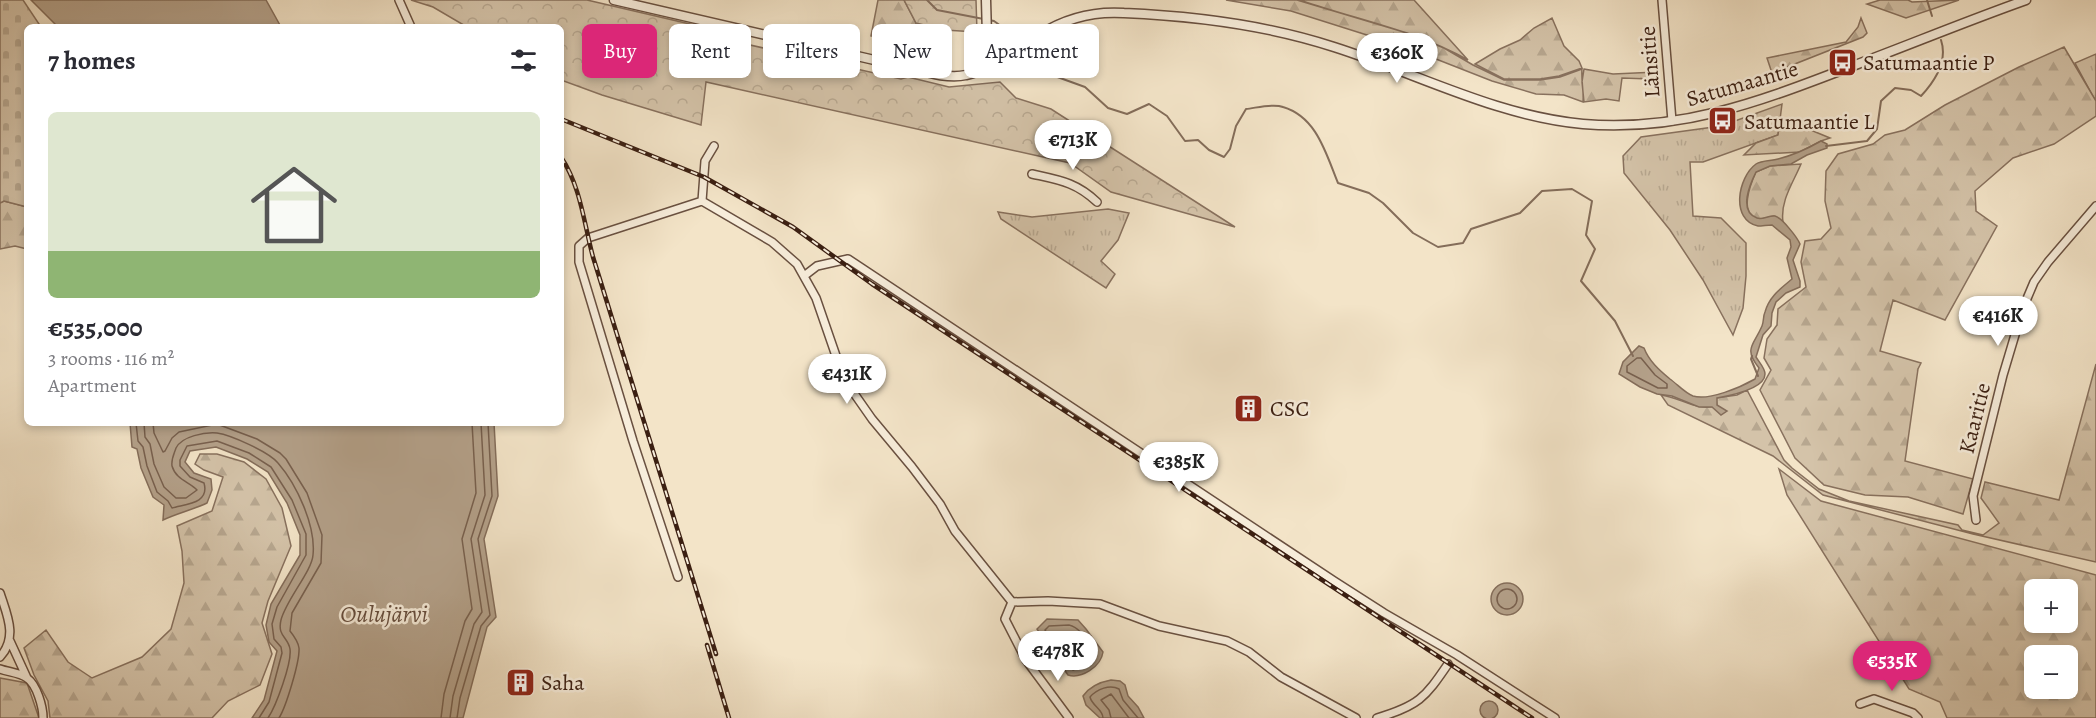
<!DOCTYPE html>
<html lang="en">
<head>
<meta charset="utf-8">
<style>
  :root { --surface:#fff; --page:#f7f7f7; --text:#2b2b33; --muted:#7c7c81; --accent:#db2777 }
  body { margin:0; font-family:Alegreya,serif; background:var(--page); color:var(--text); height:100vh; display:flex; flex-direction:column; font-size:22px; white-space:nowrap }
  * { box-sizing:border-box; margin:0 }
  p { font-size:20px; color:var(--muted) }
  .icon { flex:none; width:33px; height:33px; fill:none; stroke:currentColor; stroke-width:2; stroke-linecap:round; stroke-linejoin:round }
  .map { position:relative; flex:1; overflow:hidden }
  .details { position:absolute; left:24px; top:24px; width:540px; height:402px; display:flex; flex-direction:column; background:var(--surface); border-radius:9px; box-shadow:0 3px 9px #0003 }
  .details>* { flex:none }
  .banner { position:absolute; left:582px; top:24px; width:570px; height:54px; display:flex; gap:12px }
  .buttons { position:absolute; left:2024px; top:579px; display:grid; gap:12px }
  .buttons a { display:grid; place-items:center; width:54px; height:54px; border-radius:9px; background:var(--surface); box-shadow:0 3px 9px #0003; font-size:30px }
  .price { position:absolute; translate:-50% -51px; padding:0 14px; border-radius:21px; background:#fff; color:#222; font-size:20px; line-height:39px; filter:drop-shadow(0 2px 3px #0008) }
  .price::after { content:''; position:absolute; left:50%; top:36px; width:18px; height:14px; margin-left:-9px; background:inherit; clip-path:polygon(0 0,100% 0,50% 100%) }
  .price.active { background:var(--accent); color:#fff }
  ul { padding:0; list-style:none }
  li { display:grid; align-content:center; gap:12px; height:318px; padding:0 24px }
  li span { display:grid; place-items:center; height:186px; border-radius:9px; color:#555 }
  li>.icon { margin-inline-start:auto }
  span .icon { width:108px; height:108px; fill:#fffc; stroke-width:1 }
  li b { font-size:26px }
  h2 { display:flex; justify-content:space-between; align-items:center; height:72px; padding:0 24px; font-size:26px }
  .tag { padding:0 21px; border-radius:9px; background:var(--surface); box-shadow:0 3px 9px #0003; font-size:21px; line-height:54px }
  .tag.active { background:var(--accent); color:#fff }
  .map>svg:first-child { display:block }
  .grass { fill:url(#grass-tufts); stroke:#88715e; stroke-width:1.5 }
  .forest { fill:url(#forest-firs); stroke:#88715e; stroke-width:1.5; fill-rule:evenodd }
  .cemetery { fill:url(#cemetery-stones); stroke:#88715e; stroke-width:1.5 }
  .park { fill:url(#park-crowns); stroke:#88715e; stroke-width:1.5 }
  .water { fill:#b4a18a; stroke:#846d5a; stroke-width:1.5 }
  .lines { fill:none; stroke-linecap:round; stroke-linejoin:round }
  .shore { stroke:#78604e; stroke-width:1.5 }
  .stream { stroke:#846d5a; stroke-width:2 }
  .minor-casing { stroke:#695040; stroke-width:10 }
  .tertiary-casing { stroke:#695040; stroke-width:11 }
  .minor { stroke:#f7eddb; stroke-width:7 }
  .tertiary { stroke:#f7eddb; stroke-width:8 }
  .rail-casing { stroke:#3b1f12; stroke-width:4.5 }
  .rail { stroke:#f7eddb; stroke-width:2; stroke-dasharray:7; stroke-linecap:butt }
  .labels { text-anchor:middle; stroke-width:5; stroke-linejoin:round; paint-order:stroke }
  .street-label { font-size:22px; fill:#3b1f12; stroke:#f7eddb }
  .poi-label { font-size:22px; fill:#3b1f12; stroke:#f7eddb; text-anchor:start }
  .water-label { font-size:24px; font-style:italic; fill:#654c3c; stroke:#f7eddb }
</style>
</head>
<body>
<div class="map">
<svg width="2096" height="718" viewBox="0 0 2096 718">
  <defs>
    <pattern id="grass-tufts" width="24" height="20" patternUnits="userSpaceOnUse" patternTransform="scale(1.5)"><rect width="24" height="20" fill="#d4c3a9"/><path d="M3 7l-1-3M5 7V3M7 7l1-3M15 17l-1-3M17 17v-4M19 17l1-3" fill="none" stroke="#b7a790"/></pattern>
    <pattern id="forest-firs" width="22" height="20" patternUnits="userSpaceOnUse" patternTransform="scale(1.5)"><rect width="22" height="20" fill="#d4c3a9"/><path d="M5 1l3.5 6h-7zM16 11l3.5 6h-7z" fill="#b7a790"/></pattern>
    <pattern id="cemetery-stones" width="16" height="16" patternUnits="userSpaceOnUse" patternTransform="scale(1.5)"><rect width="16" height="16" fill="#d4c3a9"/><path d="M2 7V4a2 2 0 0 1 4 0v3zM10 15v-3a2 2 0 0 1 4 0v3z" fill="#b7a790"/></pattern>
    <pattern id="park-crowns" width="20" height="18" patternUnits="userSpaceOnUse" patternTransform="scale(1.5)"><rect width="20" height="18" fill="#d4c3a9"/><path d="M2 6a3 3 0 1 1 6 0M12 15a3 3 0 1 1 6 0" fill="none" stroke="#b7a790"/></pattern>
  </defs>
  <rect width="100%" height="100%" fill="#f3e4c8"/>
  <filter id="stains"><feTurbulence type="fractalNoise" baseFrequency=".00333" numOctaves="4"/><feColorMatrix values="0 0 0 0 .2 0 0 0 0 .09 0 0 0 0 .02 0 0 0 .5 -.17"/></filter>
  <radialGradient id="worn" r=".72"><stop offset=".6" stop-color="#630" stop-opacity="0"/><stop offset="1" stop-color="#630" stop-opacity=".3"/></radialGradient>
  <path class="grass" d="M2096,54V102L2075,63Z
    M1782,104L1778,135L1703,162H1690L1693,216L1721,218L1746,243V276L1743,308L1733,335L1703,280L1670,230L1624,173L1623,156L1641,137L1721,126Z
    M1108,209L1129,213L1118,240L1101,261L1115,274L1106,288L1001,219L998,212L1032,217Z"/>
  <path class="forest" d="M878,0H904L916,23L914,33L904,42L871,36Z
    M1226,0H1297L1407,33L1444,48L1473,65L1504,80H1540L1560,77L1582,69C1581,81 1584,91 1583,102L1564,95L1536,94L1492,81L1408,48L1291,11Z
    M1300,0H1414L1468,60C1415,30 1357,20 1300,0Z
    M1880,0H1908L1912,2L1959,0L1906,18L1867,4Z
    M1552,18L1564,46L1579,61L1582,68L1559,76L1540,79H1504L1475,64L1500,49L1520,40L1534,28Z
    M1861,18L1867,33L1863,37L1772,73L1767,58L1846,42L1858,27Z
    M2064,47L2096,101V116L2054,144L2013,158L1975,191L1976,211L1997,226L1945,320L1893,300L1880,351L1921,363L1918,369L1905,461L1973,479L1963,514L1908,497L1865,495L1824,485L1795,458L1760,390L1771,370L1764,358L1767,339L1777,325L1778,309L1806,287L1801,262L1805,241L1821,239L1831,228L1825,201L1826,171L1838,154L1873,144L1885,135L1905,130L1945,105L2019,67Z
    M1584,69L1613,74L1657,72L1658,76L1650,79L1622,78L1619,101L1606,99L1584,102L1582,82Z
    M1796,124L1830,138L1821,141L1800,152L1744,155L1756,143L1778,135L1779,127Z
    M1801,164C1793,183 1780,201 1783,222L1774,216C1770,217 1764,219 1760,219C1737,217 1751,183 1756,172L1770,166Z
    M4,201L27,207V249L15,246L0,249V203Z
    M2096,364V562L1973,534L1823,495L1773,456L1668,405L1661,395C1680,397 1699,413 1717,405L1716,398L1737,395L1747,390L1784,460L1792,468L1819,489L1849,501L1958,525L1962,530L1983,535L1999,523L1981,498L1985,482L2059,500Z
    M200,454H217L244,462L266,479L282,508L291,546L268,601L262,623L272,654L260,685L228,701L212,718H50L48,701L34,675L24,648L46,630L68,662L92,678L142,657L171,629L184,583L182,551L177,526L212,511L223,477L204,470L195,464Z
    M1779,469L1821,501L2096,575V718H1947L1940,702L1909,689L1787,495ZM2034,590H2067V622H2034ZM2034,656H2067V688H2034Z
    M0,678L27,683L39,718H0Z"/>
  <path class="cemetery" d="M0,0H23L41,27H27V207L4,201L0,203Z"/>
  <path class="park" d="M411,0H587L694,25L697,33L901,79L908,77L949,87L1000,82L1016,98L1051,109L1235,227L1111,192L1070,163L706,82L701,125L602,95L561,80V27H467L433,7Z
    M904,0H976L977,32L944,30L916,23Z"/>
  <path class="water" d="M31,0H266L281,27H58Z
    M1821,141L1827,144V148L1807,155L1791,164L1770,166L1756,172C1750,184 1738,211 1757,218C1763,220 1769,215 1775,216C1782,218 1797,237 1800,244L1793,260L1800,281V287L1786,293L1776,302L1772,313L1771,326L1763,335L1756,357C1759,362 1765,368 1765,374C1765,389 1728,396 1717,398V405L1727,411L1721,415L1712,407H1699L1672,396L1657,394L1640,387L1619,374L1623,362L1639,346L1644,348C1649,361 1659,370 1670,379C1677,384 1685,393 1693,396C1709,401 1741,387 1755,379L1759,368C1743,348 1754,345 1762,326C1764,321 1763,316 1765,312C1769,297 1780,289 1792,279L1787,258L1791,247L1790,240L1772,225C1768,225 1762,226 1758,226C1730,220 1738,177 1756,164C1762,160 1771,161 1778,159C1794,155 1807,149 1821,141Z
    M130,423H494L498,496L484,539L496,617L487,627L463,718H252L264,700L277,651L269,642L266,625L271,604L300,555V535L287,503L268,472L247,459L216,447L190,451L185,462L194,473L211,479L212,490L207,503C192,510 178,513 163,520L164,505L153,497L141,468L137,449L132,447Z
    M1491 599a16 16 0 1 1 32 0a16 16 0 1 1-32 0Z
    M1047,619L1078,620L1086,629L1103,652C1101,667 1081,679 1068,675L1037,629Z
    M1111,680L1120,681L1125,685L1128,696L1138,707L1144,718H1100L1086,705L1083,696C1090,686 1100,682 1111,680Z
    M1480 710a9 9 0 1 1 18 0a9 9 0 1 1-18 0Z"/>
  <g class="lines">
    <path class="shore" d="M1637,358H1641L1655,375L1667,384V388H1658L1627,372V366Z
      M136,423L138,441L143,447L147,466L157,492L168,501L172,508C185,504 210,504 204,483L190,477L180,466V460L187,446L217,441L249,453L271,467L292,500L306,534V555L277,607L272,624L274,639L281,647L282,653L269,702L259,718
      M144,423L145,437L150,444L154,464L164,487L176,498H186L197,490C190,482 176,480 172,466C171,459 174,454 176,448C182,436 205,432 217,433C231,435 269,452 278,463C297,485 316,526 313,555C312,571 286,600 281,620C277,636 288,637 290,649C292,663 276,706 268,718
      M153,423L154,433L163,452L165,451L172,438L179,432L217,424L257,439L280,453L286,459L307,493L322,535L321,563L292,613L290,631C294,636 298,641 299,648C300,661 286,707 279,718
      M1497 599a10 10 0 1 1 20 0a10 10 0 1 1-20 0Z
      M1069,625C1080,627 1091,645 1096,654L1089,663L1073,670L1067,665L1045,630L1049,626Z
      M1069,632L1075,637L1086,653L1085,657L1075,661L1072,660L1059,637L1060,634Z
      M441,718L444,694L465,621L472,609L462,539L476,493L472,423
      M450,718L453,696L474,624L482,612L471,539L485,495L481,423
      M457,718L460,698L481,626L490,615L478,539L492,496L488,423
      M1103,718C1103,709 1092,706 1090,697C1097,689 1110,684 1119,689L1123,700L1138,718
      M1111,718L1109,710L1101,700L1111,694L1129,718"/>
    <path class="stream" d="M927,0L937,10L994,21L1005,29L1017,44
      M1927,0L1932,16
      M1021,49L1038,70L1085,87L1108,108L1127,114L1149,104L1167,116L1185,141L1198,140L1209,150L1224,157L1230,149L1236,126L1246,109C1256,108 1273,103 1283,107C1317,117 1326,154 1338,183L1369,193L1383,203L1413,233L1438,247L1463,243L1471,229L1520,213L1542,191L1572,189L1592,201L1586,235L1595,249L1581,281L1615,321L1633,356
      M1826,146L1867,141L1877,129L1881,101L1895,88L1911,90L1921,96C1935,81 1948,61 1941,40
      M1752,356L1751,359L1758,376"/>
    <defs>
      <path id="minor" d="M399,0L411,27
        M1662,0L1672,121
        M1032,174C1059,180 1076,182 1097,202
        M702,201L772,242L797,264L816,298L844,379L872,419L912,467L940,504L955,531L1012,602
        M804,276L817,266L848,259L1334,581L1384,613L1457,655L1555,718
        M1976,520L1973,496L2003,375L2023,308L2034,282L2048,262L2096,206
        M678,577L633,441L579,262V246L588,238L702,201L705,161L714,146
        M0,593C7,615 18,637 0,657
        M10,641L27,678
        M0,669C8,672 21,673 27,678C37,685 43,707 43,718
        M1860,704L1874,699L1913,713L1918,718
        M1069,718L1026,660L1005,619L1012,602L1048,601L1100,604L1159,626L1227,641L1249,652L1281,677L1356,718
        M1377,718C1418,706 1425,698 1448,664"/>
      <path id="tertiary" d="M614,0L896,65C917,69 945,80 966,75C994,69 1015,49 1039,35C1064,19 1094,11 1124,13C1194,16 1267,25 1334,47C1416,73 1496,116 1583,124C1678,132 1756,103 1842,70C1904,47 1964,22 2026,0
        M986,0L987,36L1000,61"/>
    </defs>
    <use href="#minor" class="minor-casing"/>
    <use href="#tertiary" class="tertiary-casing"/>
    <use href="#minor" class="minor"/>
    <use href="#tertiary" class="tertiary"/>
    <defs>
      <path id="rail" d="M561,119L704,177L793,227L872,284L1532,718
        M561,157C581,187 584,224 593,257L716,654
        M707,645L729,718"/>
    </defs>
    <use href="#rail" class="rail-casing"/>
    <use href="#rail" class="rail"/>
  </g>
  <defs>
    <symbol id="bus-square" viewBox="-11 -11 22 22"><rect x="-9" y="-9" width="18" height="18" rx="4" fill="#8f2418" stroke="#f7eddb"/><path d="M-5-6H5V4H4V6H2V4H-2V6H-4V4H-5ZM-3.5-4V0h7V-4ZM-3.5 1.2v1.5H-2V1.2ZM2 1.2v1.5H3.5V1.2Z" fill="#fff"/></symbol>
    <symbol id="building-square" viewBox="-11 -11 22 22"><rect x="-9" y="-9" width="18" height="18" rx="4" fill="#8f2418" stroke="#f7eddb"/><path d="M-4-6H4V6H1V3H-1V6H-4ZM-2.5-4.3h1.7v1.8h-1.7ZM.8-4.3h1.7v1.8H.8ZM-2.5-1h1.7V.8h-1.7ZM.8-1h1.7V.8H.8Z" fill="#fff"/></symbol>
  </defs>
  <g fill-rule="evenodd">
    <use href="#bus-square" x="1826" y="46" width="33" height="33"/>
    <use href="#bus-square" x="1706" y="104" width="33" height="33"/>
    <use href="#building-square" x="1232" y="392" width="33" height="33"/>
    <use href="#building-square" x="504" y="666" width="33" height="33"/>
  </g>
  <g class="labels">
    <g class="street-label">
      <text transform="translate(1649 62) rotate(-94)" y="8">Länsitie</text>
      <text transform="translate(1742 83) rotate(-16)" y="8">Satumaantie</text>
      <text transform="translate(1974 418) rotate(-76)" y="8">Kaaritie</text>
    </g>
    <g class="poi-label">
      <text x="1863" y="70">Satumaantie P</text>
      <text x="1744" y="129">Satumaantie L</text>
      <text x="1270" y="416">CSC</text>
      <text x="541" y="690">Saha</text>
    </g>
    <g class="water-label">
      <text x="384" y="622">Oulujärvi</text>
    </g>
  </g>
  <rect width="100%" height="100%" filter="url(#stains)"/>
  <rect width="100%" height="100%" fill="url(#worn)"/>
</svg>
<div class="buttons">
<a>+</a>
<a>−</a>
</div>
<b class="price" style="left:1397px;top:84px">€360K</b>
<b class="price" style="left:1073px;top:171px">€713K</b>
<b class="price" style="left:1998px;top:347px">€416K</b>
<b class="price" style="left:847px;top:405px">€431K</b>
<b class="price" style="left:1179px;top:493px">€385K</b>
<b class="price" style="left:1058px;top:682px">€478K</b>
<b class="price active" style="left:1892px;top:692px">€535K</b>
<div class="banner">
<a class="tag active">Buy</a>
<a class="tag">Rent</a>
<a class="tag">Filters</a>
<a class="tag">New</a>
<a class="tag">Apartment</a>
</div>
<section class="details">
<h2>7 homes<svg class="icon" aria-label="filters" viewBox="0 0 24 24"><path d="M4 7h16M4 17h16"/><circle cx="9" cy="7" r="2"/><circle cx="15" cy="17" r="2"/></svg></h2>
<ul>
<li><span style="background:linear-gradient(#dfe7d0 75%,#8fb573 0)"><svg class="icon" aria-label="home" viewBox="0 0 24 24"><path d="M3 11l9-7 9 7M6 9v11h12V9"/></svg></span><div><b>€535,000</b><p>3 rooms · 116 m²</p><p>Apartment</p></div></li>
</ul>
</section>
</div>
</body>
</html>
